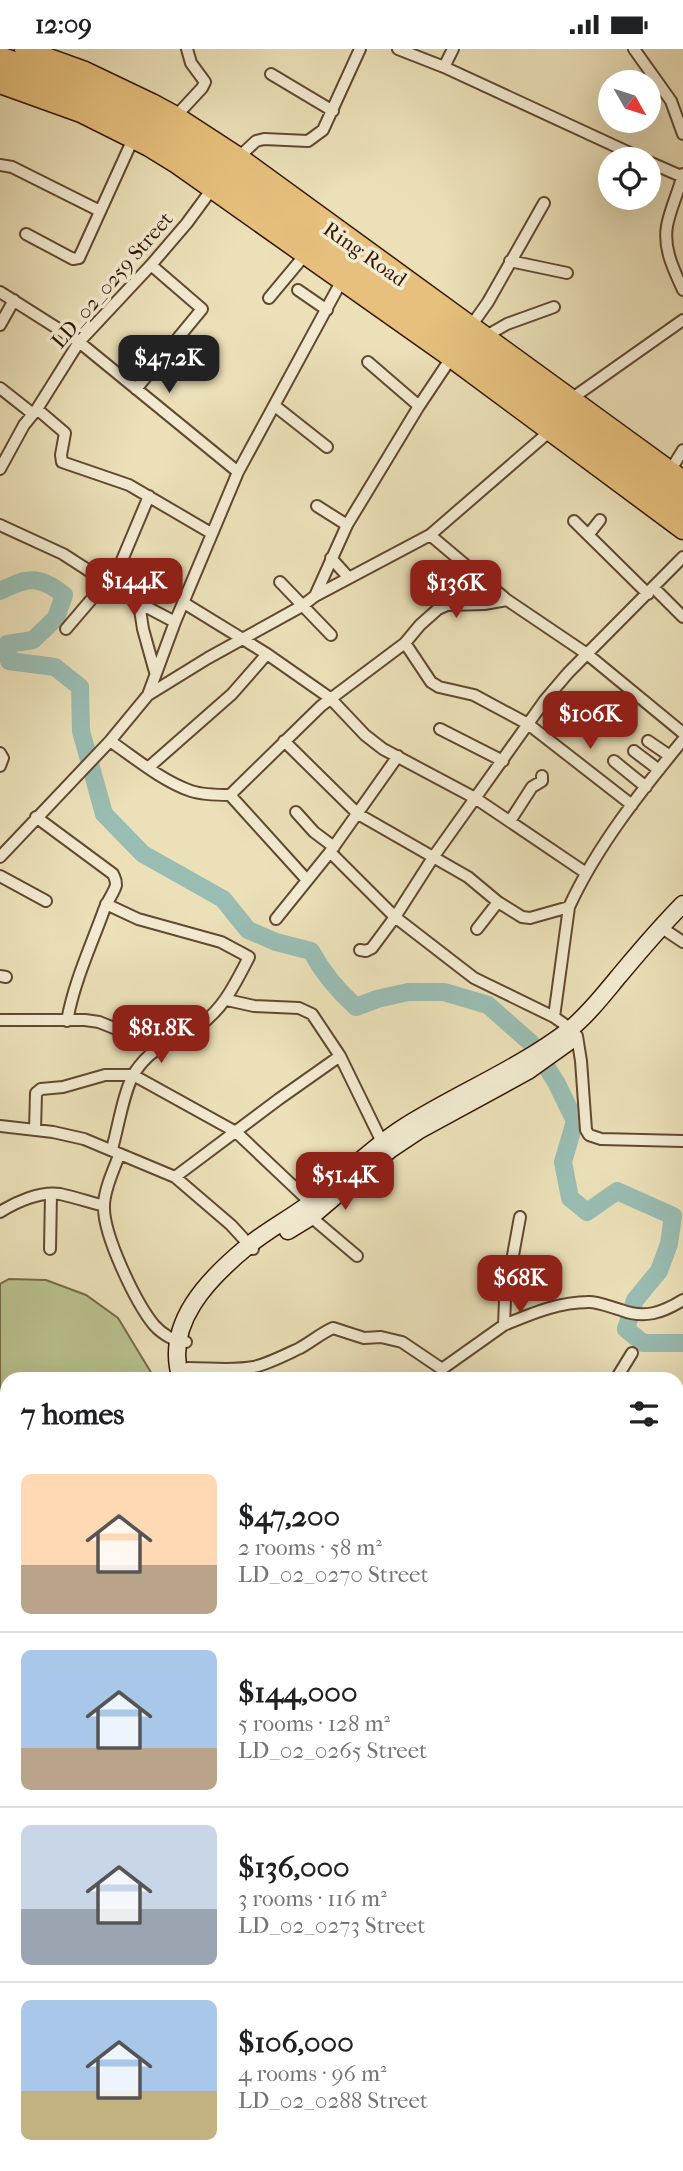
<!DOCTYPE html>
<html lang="en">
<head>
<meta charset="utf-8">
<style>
  :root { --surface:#fff; --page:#f2f2f2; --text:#202124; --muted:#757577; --line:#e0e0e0; --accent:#8f2418 }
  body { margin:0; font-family:"IM FELL French Canon",serif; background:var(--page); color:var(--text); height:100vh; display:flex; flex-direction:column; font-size:26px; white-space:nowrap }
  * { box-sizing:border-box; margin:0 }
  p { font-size:23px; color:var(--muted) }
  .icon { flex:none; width:38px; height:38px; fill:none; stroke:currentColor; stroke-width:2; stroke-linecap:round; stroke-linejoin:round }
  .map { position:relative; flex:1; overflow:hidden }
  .side { position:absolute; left:0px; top:1323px; width:684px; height:800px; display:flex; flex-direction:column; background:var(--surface); border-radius:21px 21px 0 0; box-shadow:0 7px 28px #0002 }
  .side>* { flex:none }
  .needle { width:46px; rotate:129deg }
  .tools { position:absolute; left:598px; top:21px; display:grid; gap:14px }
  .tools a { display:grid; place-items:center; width:63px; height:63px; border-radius:50%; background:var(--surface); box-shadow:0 7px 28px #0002; font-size:35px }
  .price { position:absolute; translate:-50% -60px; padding:0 16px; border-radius:14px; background:var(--accent); color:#fff; font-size:23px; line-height:46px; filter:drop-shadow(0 2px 4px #0008) }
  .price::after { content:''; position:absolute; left:50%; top:42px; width:21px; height:16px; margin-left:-10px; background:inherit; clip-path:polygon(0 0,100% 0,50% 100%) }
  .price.on { background:#222; color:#fff }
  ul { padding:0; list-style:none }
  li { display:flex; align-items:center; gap:21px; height:175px; padding:0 21px }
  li+li { border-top:2px solid var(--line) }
  li span { display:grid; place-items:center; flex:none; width:196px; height:140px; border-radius:10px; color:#555 }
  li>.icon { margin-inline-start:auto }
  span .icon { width:84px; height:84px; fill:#fffc; stroke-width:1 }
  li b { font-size:30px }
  h2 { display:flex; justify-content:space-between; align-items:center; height:84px; padding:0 21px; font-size:30px }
  .status { display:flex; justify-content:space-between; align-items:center; height:49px; padding:0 35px; background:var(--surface); direction:ltr }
  .status svg { height:19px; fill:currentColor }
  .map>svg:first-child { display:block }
  .green { fill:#b9c28e; stroke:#766c48; stroke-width:2 }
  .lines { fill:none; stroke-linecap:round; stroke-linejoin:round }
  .river { stroke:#99bdb3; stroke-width:18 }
  .minor-casing { stroke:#624830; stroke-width:14 }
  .tertiary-casing { stroke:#624830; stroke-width:18 }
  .secondary-casing { stroke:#341602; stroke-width:19 }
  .primary-casing { stroke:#341602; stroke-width:21 }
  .trunk-casing { stroke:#341602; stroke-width:21 }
  .minor { stroke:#f2ebd1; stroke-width:10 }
  .tertiary { stroke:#f2ebd1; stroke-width:14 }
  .secondary { stroke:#f2ebd1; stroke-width:16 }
  .primary { stroke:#e6c07c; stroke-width:18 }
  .trunk { stroke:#e6c07c; stroke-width:18 }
  .labels { text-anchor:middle; stroke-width:7; stroke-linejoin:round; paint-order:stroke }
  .street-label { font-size:21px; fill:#341602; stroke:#f2ebd1 }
</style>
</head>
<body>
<div class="status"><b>12:09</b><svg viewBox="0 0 49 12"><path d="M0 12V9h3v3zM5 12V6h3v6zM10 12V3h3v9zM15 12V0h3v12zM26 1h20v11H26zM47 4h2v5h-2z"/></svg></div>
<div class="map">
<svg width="683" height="2122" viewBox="0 0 683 2122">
  <rect width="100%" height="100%" fill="#ebe0b8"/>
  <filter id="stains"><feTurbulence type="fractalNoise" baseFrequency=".00286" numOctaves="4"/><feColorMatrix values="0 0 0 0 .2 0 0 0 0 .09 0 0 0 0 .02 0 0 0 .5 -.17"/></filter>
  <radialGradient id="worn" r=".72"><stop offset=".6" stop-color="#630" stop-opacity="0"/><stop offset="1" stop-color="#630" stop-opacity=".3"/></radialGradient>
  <path class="green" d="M9,1230L46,1231L86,1246L118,1269L155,1330H7V1498L0,1502V1235Z"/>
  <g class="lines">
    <path class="river" d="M0,542C28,528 39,526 64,546L56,569L33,591L7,595L9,612L55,618L80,638L81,682L104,765L143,805L223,850L248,881L276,893L311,902C323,924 337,941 356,958L377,950L408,943H444L488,956L531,994L556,1033L575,1072L563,1113L570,1149L587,1163L617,1142L673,1167L669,1195L659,1222L635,1251L626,1280L643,1294H683"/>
    <defs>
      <path id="minor" d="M398,0L444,18L643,110
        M634,0L671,52L683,85
        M444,18L453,0
        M271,25L333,62
        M176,67L202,39L205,33L191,14L187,0
        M239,108L256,92L264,90L308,92L323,81L360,0
        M649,113L683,128
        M0,116L12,118L100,162
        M683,125C679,142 670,160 667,177C663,200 674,221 683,241
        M26,185L73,210L79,209L133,90
        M510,212L567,224
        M298,241L327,261
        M0,243L79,293L238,423
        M269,249L304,207
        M0,276L14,251
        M471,277L488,253L544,154
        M486,287L507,275L554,258
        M164,307L176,318
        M368,313L419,357
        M0,339L33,365
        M136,340L202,260L151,216
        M571,350L683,271
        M275,357L327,398
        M37,360L65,384L61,406L62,413L129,436L211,484
        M0,420L24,376L37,360L79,293L151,216L187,174L212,140
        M670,422L683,401
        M317,457L347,476
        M574,472L648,545
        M0,476L63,505L139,554L175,573
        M589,485L600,471
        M430,486L507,551L587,605L683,684
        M331,509L349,529
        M280,533L331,586
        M112,535L149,447
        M654,539L683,568
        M315,547L347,476L419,357L451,309
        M139,554L143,580L155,623
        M184,554L267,605L330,649L365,686L383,700L475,749L586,824
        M66,580L107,532
        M405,594L431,633L439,638L474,646L528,675L632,756
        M148,646L175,573L238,423L341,233
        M440,680L503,712
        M110,692C135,709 162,732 191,742C203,746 217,746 230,746L307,831
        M284,692L358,765L468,828L498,853L522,868L530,869L569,858
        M648,692L670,707
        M634,702L659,721
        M0,704L3,709L0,717
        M614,712L646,738
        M149,718L232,645L267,605
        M230,746L321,657L405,594L420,576L438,560L447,556L484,555L507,551
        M296,763L314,783L334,798
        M36,768L113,825C115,830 116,830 116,836C114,844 107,852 104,861C91,897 74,933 67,972
        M510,772L532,738L542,732V727
        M330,803L395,868L461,919L474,929L554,968L571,980L577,987L581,1012L586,1081L589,1086L601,1090L683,1092
        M0,808L110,692L148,646L208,609L302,557L315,547L430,486L549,383
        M0,827L46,852
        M106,855L138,870L221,893L249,908C234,937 223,961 195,980C169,997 154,995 135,1023C124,1040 118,1079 112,1100
        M276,870L330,803L398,707
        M477,880L498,853
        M668,883L683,893
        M360,901L366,902L372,899L395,868L434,807L545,651L568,624L683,508
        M0,927L6,928
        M227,951L254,957L299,959L312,965L340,1007L382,1093
        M554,968L569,858C597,797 641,742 683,691
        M0,971H85L99,973L159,997
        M0,1077L53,1083L84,1090L175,1128L231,1176L253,1200
        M35,1081L36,1044L41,1040L63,1038L105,1026H133L236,1083L311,1154
        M119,1106C114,1121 104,1140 104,1157C103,1186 136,1254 154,1276C162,1285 174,1292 186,1293
        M175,1128L279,1050L340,1007
        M0,1163C16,1153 40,1142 60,1145C74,1148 89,1153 104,1157
        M311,1168L357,1207
        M50,1200L51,1145
        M504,1276C531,1265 558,1253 589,1253C599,1253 610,1258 621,1261C644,1270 662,1264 683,1251
        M188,1319C210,1319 233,1322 254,1318C270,1314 285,1306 300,1299C311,1293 323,1283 333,1279L364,1289L381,1288L402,1293L442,1320
        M441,1330L442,1320L504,1276L505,1250L520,1168
        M616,1330L632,1304
        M677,1494L683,1497
        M677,1521L683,1511
        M677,1627L683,1630
        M677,1677L683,1673
        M677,1773L683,1774
        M677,1840L683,1842
        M3,1876V1911L7,1916
        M677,1925L683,1917
        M677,1967L683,1971
        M0,2047L7,2052
        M677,2092L683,2087
        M156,2116L161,2122
        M388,2116L392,2122
        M343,2122L354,2116
        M514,2122L523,2116"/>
      <path id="tertiary" d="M76,2122L79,2116"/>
      <path id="secondary" d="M288,1182L311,1168L391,1100L418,1082L528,1022L570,992
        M181,1330C163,1275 209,1229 248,1197C267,1181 289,1170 309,1155C342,1130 369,1100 404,1078C458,1044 518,1020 569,981C588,966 604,945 619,927C640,902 660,878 683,855
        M0,1626L7,1637
        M324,2116L328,2122
        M648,2116L652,2122"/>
      <path id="primary" d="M24,0L85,22L152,54L176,67L239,108L683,431
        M0,35L81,64L149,98L175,114L451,309L683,481"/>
      <path id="trunk" d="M0,7L100,43L162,74L358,212L683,445
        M0,21L52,40L116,66L172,97L393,252L683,462"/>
    </defs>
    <use href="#minor" class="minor-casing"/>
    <use href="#tertiary" class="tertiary-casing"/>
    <use href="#secondary" class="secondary-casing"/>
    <use href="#primary" class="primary-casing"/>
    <use href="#trunk" class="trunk-casing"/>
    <use href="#minor" class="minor"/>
    <use href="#tertiary" class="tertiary"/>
    <use href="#secondary" class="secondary"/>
    <use href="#primary" class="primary"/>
    <use href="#trunk" class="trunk"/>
  </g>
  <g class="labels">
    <g class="street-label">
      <text transform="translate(365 205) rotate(35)" y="7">Ring Road</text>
      <text transform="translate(112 231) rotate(-49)" y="7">LD_02_0259 Street</text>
    </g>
  </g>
  <rect width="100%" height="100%" filter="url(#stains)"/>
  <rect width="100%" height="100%" fill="url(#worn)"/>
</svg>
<div class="tools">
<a><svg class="needle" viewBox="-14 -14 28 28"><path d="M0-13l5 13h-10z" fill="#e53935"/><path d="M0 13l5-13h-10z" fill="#757577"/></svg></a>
<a><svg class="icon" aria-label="locate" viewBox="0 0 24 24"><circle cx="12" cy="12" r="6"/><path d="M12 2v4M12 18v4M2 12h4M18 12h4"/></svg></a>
</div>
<b class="price on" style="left:169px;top:346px">$47.2K</b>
<b class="price" style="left:134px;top:569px">$144K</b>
<b class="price" style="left:456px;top:571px">$136K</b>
<b class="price" style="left:590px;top:702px">$106K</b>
<b class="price" style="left:161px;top:1016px">$81.8K</b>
<b class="price" style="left:345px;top:1163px">$51.4K</b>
<b class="price" style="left:520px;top:1266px">$68K</b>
<section class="side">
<h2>7 homes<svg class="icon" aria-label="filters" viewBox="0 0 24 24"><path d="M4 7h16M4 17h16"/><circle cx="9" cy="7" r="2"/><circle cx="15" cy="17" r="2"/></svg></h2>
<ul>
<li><span style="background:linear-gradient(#ffd9b3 65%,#b9a48a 0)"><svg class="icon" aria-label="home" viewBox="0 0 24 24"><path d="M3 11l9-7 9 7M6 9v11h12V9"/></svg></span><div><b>$47,200</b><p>2 rooms · 58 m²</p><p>LD_02_0270 Street</p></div></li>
<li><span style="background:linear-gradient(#a9c7e8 70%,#b9a48a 0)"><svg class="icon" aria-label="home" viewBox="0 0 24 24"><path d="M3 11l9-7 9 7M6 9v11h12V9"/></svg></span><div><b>$144,000</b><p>5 rooms · 128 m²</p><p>LD_02_0265 Street</p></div></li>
<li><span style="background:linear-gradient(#c9d6e8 60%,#9aa5b1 0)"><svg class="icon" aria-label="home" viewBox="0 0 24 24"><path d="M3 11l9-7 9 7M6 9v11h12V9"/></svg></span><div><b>$136,000</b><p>3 rooms · 116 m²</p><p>LD_02_0273 Street</p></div></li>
<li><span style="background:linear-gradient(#a9c7e8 65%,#c2b280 0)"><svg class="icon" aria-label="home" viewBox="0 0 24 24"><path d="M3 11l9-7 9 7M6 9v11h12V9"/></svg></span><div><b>$106,000</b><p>4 rooms · 96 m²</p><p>LD_02_0288 Street</p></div></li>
</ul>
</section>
</div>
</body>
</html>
